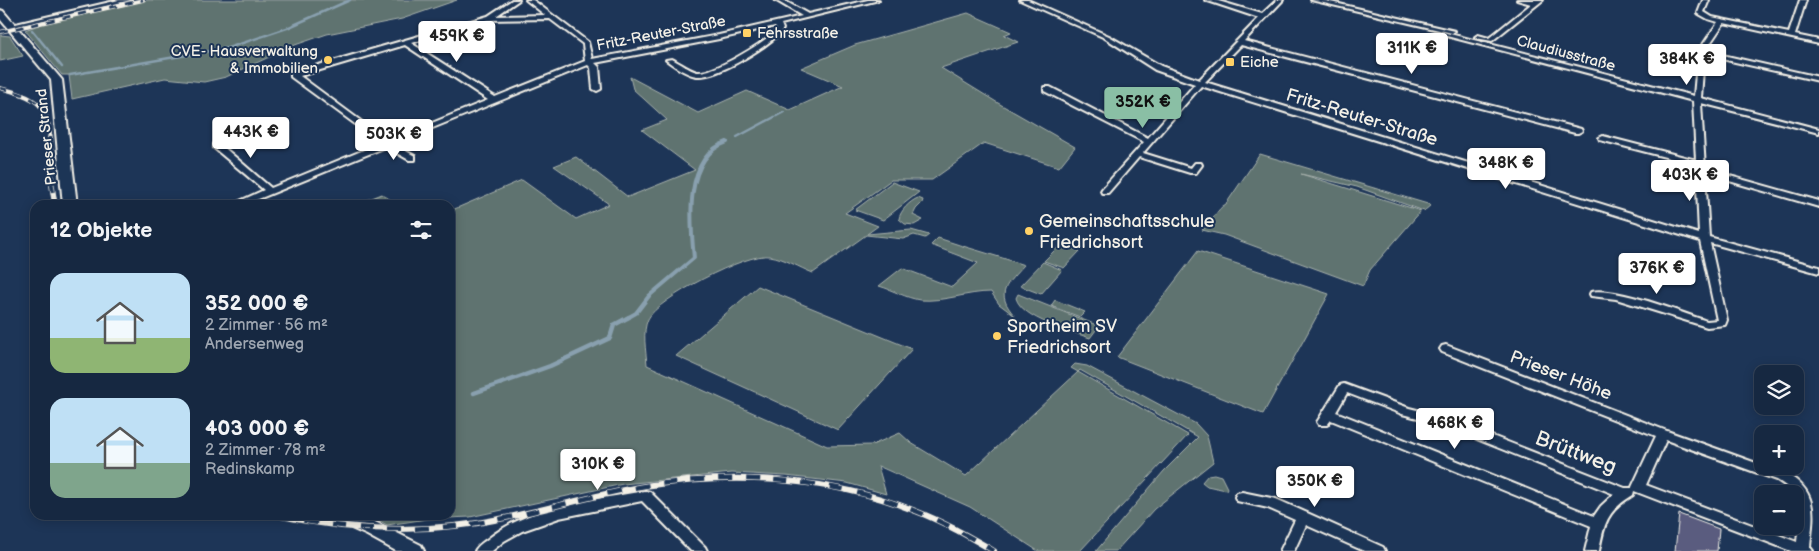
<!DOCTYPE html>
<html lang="de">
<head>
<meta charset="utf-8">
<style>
  :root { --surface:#162841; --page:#23344c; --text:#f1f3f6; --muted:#9ea6b1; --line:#35445a; --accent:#8abfa5 }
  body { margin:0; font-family:"Balsamiq Sans",sans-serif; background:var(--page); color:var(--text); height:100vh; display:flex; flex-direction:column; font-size:19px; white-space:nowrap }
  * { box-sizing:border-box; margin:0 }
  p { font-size:16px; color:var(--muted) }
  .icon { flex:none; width:28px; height:28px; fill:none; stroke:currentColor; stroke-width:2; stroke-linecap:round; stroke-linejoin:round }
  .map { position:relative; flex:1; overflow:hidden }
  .drawer { position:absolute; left:30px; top:200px; width:425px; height:320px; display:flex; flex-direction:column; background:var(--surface); border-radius:15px; box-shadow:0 2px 12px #0003,0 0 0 1px var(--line) }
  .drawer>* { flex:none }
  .tools { position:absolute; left:1754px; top:365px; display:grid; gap:10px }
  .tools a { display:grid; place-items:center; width:50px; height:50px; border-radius:10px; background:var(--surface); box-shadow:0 2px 12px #0003,0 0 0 1px var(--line); font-size:25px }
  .price { position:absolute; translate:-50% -42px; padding:0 11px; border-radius:5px; background:#fff; color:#222; font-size:16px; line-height:32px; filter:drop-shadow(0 1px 2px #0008) }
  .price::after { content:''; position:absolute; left:50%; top:30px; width:15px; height:11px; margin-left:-8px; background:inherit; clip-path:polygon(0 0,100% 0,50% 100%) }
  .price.selected { background:var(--accent); color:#111 }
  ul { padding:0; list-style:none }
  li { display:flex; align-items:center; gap:15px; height:125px; padding:0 20px }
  li span { display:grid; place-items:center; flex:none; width:140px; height:100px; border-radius:15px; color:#555 }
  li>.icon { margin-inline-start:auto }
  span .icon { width:60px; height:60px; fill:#fffc; stroke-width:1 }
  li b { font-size:21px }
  h2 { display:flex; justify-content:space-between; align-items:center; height:60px; padding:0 20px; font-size:21px }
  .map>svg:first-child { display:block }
  .green { fill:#5e736f; stroke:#a9b2ac }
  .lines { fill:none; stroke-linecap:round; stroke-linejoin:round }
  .stream-far2 { stroke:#89a0af; stroke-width:2.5 }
  .stream-far1 { stroke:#89a0af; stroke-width:4 }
  .stream { stroke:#89a0af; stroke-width:4.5 }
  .building { fill:#5a5c7f; stroke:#f4f1e8 }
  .street-casing { stroke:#f4f1e8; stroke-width:4 }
  .secondary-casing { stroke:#f4f1e8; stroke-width:4 }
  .street { fill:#1d3557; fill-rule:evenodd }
  .secondary { fill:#1d3557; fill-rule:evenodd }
  .rail-far2-casing { stroke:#f4f1e8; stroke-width:4 }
  .rail-far1-casing { stroke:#f4f1e8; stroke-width:5.5 }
  .rail-casing { stroke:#f4f1e8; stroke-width:6 }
  .rail-far2 { stroke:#1d3557; stroke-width:2.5; stroke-dasharray:8; stroke-linecap:butt }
  .rail-far1 { stroke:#1d3557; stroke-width:4; stroke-dasharray:11; stroke-linecap:butt }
  .rail { stroke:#1d3557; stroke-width:4.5; stroke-dasharray:14; stroke-linecap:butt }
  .poi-dot { fill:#ffd166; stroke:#1d3557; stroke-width:2 }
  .labels { text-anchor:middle; stroke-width:4; stroke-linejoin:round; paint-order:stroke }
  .far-street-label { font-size:15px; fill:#f4f1e8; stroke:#1d3557 }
  .far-poi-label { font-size:15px; fill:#f4f1e8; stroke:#1d3557; text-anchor:start }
  .street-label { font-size:18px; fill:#f4f1e8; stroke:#1d3557 }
  .poi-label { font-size:18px; fill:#f4f1e8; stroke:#1d3557; text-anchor:start }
  .near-street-label { font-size:21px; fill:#f4f1e8; stroke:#1d3557 }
</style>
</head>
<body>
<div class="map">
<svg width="1819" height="551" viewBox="0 0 1819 551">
  <rect width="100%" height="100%" fill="#1d3557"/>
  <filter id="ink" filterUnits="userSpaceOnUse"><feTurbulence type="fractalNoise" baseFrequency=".02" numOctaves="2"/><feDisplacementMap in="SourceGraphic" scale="10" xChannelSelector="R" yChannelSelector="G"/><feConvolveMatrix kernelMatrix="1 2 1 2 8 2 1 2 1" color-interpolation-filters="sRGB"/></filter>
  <g filter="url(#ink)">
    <path class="green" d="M148,0H457L402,19L327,34L295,45L226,77L204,82L165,78L72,99L69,75H62L25,30L44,23Z
      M968,13L1011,32L1004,35L1018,42L941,68L998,103L1075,147L1059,167L984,143L932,180H891L845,213L878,226L867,234L911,230L929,235L925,238L914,235L903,239L866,235L813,273C800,268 784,258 770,256C747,252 657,299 648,319C642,332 646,350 647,365L827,446L872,445L900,433L911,443L966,476L1078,372L1071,368L1075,364L1087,366L1196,424L1207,436L1213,462L1154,509L1116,551H1096L1164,471L1198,437L1080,370L1078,372L1188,435L1080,551H1038L970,507L878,466L886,494L847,483L786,476L732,473L623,484L470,517L427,519L387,525L369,515H450V211L522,180L576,219L609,204L554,166L576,157L628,197L695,170L642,130L667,120L633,89L630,77L698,113L747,91L790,110L843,86L801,68L855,45Z
      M0,35L10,36L23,56L0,61Z
      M1260,154L1431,205L1424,211L1357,187L1301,174L1421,211L1370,270L1363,286L1224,235L1202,230C1213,223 1216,209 1226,204Z
      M892,182L919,192L883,220L855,210Z
      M382,194L398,205H354Z
      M918,198L923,200L922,203L916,209L913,215L923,220L914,225L905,224L899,219C900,211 910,201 918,198Z
      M938,238C967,248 995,255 1024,265C1007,284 994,293 1015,316L999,304L991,292C967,292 944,302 920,300C906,298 893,290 879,286L902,268L952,287L978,263L931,245Z
      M1061,244L1080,251L1064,268L1044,261Z
      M1198,251L1329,294L1263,414L1117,357Z
      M1043,262L1062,270L1041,294L1020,286Z
      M758,286L912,349L838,430L676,356Z
      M1018,294L1099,326L1090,338C1070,331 1022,319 1016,298Z
      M1055,300L1085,312L1080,317L1051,306Z
      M1214,474L1221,476L1227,488L1226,490L1207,486L1202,482L1208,475Z"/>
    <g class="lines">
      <path class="stream-far2" d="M32,30L62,67
        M70,75L228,48L287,28L350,0
        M737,137L784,112"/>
      <path class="stream-far1" d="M627,318L636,313L649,296L694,258C690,221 684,157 727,142"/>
      <path class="stream" d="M474,393L550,366L610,338L614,325L629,317"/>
    </g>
    <path class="building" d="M1679,514L1719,529L1717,551H1675Z"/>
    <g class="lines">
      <defs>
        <path id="street" d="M119,0H131L10,28L7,26Z
          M512,0H519L496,16L545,15L526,0H533L588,42L592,59L719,35L802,16L775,0H783L808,14L868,0H879L781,24L783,29C771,45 718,78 697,76C687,75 674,66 666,60L672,59C680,63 689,70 697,72C713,74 766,42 777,29L775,26L719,39L595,63L599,67L601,89L597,91L593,89L591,68L588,65L393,144L415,156V160H409L386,147L244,205H231L264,190L214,148V144H220L271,188L381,143L291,77V73L488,16ZM550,19L583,44L585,61L495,97L411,43L488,20ZM405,45L488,100L388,141L300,76Z
          M1020,0H1028L1109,36L1161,66L1199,80L1259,18L1205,0H1215L1262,14L1277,0H1283L1244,41L1581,129L1582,131L1578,133H1575L1241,45L1205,82L1699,234L1696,165L1600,140L1599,138L1603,136L1696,160L1693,101L1439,34L1442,32L1694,96L1698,52L1718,22L1708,19L1699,14L1698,13L1703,0H1709L1704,12L1712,17L1789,33L1800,0H1806L1795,35L1819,40V44L1724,23L1705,51L1819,77V81L1704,55L1701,98L1819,129V133L1701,103L1705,169L1819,201V207L1705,174L1709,237L1819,267V273L1710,243L1727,320L1725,325L1707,327L1616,299L1591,296L1590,294L1591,292C1614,286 1683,313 1707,321L1717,320L1700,241L1201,86L1143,153L1191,168L1195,163H1201L1202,165L1196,173H1190L1139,157L1108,193H1102L1101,191L1102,189L1144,142L1044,91V87H1050L1148,138L1195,84L1155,70L1105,38Z
          M1311,0H1322L1455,31L1452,33Z
          M1517,0H1543L1492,41L1476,38L1475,37L1478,35L1489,38L1531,4Z
          M1446,345L1667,431L1787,474C1819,493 1813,514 1810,547L1813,551H1791L1634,491L1633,495C1607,511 1604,523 1599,551H1585L1591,526L1331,420L1327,425H1319L1317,422L1319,419L1340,385L1344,384L1409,408L1441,416L1625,488H1632V487L1656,436L1442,352L1440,349L1442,346ZM1347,393L1402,414L1434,422L1614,494L1601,506L1594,516L1336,412ZM1666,440L1777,480C1807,498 1800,512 1797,542L1646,485Z
          M645,491L650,492L705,547L707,551H691L642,501L559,518L522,531L504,541L492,551H475C478,545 484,542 489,538C530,505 595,500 645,491Z
          M1242,492L1276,499L1383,547L1385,551H1364L1306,525L1294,551H1280L1295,520L1268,508L1237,501L1235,497L1237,493Z"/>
        <path id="secondary" d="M0,10L3,11L62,80L77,205H63L51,80L0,19Z
          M330,515H361L421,545L424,551H396L367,535L333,520Z"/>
      </defs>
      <use href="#street" class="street-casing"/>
      <use href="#secondary" class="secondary-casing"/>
      <use href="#street" class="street"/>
      <use href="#secondary" class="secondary"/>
      <defs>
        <path id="rail-far2" d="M0,32L143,0
          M0,88C32,96 50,103 50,139"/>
        <path id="rail-far1" d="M50,137L51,180L55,205"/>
        <path id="rail" d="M276,515C352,532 429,534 505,518C552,508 598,494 645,486C734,472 829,477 913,510C942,521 968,536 994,551"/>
      </defs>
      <use href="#rail-far2" class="rail-far2-casing"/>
      <use href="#rail-far1" class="rail-far1-casing"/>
      <use href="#rail" class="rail-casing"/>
      <use href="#rail-far2" class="rail-far2"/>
      <use href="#rail-far1" class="rail-far1"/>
      <use href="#rail" class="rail"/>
    </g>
  </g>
  <g class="poi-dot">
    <rect x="742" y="28" width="10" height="10" rx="2.5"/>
    <circle cx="328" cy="60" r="5"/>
    <rect x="1225" y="57" width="10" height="10" rx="2.5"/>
    <circle cx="1029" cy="231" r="5"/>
    <circle cx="997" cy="336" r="5"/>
  </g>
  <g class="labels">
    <g class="far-street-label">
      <text transform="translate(661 33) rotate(-11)" y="5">Fritz-Reuter-Straße</text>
      <text transform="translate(1566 53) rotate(15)" y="5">Claudiusstraße</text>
      <text transform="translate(46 137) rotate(-96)" y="5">Prieser Strand</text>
    </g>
    <g class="far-poi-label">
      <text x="757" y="38">Fehrsstraße</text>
      <text x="318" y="56" text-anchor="end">CVE- Hausverwaltung<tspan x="318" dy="17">&amp; Immobilien</tspan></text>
      <text x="1240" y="67">Eiche</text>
    </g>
    <g class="street-label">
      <text transform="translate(1362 117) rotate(17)" y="6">Fritz-Reuter-Straße</text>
      <text transform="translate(1561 375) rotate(21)" y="6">Prieser Höhe</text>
    </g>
    <g class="poi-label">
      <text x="1039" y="227">Gemeinschaftsschule<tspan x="1039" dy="21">Friedrichsort</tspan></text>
      <text x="1007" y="332">Sportheim SV<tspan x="1007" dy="21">Friedrichsort</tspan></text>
    </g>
    <g class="near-street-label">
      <text transform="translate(1576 452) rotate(21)" y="7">Brüttweg</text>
    </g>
  </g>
</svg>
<div class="tools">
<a><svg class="icon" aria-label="layers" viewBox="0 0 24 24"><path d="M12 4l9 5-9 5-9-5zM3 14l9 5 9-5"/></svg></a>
<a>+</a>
<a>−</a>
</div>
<b class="price" style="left:457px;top:63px">459K €</b>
<b class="price" style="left:1412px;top:75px">311K €</b>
<b class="price" style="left:1687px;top:86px">384K €</b>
<b class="price selected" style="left:1143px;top:129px">352K €</b>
<b class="price" style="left:251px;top:159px">443K €</b>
<b class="price" style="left:394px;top:161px">503K €</b>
<b class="price" style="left:1506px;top:190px">348K €</b>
<b class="price" style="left:1690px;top:202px">403K €</b>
<b class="price" style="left:1657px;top:295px">376K €</b>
<b class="price" style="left:1455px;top:450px">468K €</b>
<b class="price" style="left:598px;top:491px">310K €</b>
<b class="price" style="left:1315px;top:508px">350K €</b>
<section class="drawer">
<h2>12 Objekte<svg class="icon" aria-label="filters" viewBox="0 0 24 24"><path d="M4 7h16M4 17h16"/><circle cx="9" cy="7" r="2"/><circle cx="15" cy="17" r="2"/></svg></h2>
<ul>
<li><span style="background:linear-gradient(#bfe0f5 65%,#8fb573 0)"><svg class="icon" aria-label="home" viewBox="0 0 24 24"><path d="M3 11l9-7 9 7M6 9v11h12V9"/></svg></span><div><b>352 000 €</b><p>2 Zimmer · 56 m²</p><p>Andersenweg</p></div></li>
<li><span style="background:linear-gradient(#bfe0f5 65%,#7fa58c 0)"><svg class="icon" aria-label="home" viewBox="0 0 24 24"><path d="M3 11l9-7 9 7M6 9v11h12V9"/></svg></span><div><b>403 000 €</b><p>2 Zimmer · 78 m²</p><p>Redinskamp</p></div></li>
</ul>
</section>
</div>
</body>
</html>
